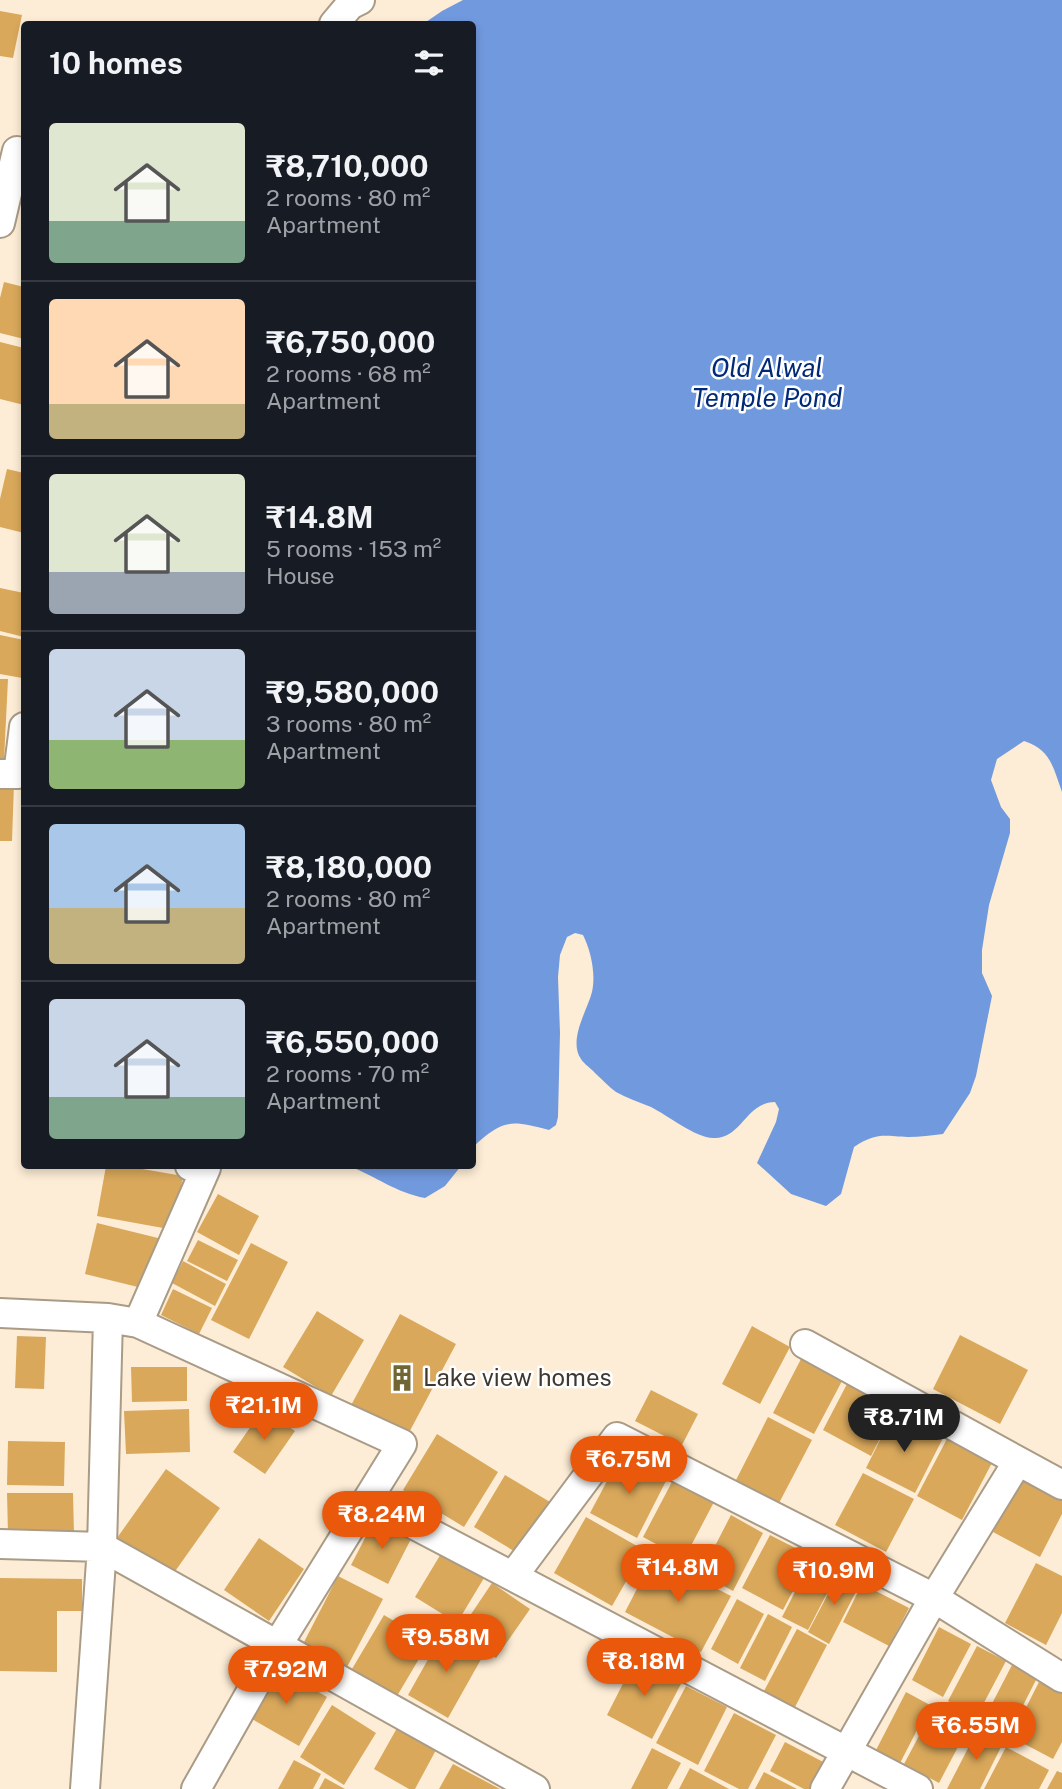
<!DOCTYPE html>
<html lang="en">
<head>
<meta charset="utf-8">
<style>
  :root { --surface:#171b24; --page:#20242c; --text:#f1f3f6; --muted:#9ea1a6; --line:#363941; --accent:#ea580c }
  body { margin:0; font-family:"Public Sans",sans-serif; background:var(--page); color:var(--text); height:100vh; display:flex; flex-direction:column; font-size:26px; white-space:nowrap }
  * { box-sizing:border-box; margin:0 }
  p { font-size:23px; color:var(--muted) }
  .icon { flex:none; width:38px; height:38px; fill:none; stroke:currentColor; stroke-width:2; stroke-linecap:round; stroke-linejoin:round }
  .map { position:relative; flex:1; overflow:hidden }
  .details { position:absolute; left:21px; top:21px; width:455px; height:1148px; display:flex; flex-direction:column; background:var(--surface); border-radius:7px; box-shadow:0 4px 10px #0003 }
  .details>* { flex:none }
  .price { position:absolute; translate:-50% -60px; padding:0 16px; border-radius:24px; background:var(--accent); color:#fff; font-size:23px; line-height:46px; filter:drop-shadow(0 2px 4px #0008) }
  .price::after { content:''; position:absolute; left:50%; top:42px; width:21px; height:16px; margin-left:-10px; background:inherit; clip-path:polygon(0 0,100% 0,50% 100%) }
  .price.current { background:#222; color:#fff }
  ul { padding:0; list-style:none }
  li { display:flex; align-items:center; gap:21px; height:175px; padding:0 28px }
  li+li { border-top:2px solid var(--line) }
  li span { display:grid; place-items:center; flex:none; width:196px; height:140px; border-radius:7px; color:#555 }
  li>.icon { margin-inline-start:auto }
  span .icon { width:84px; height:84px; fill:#fffc; stroke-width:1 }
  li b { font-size:30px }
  h2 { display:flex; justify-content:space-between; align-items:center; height:84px; padding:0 28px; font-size:30px }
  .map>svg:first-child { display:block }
  .water { fill:#7199dd }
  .building { fill:#d9a85b }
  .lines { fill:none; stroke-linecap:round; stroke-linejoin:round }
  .minor-casing { stroke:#a99b86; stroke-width:32 }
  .minor { stroke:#fff; stroke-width:28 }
  .labels { text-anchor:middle; stroke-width:5; stroke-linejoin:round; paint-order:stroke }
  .poi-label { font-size:24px; fill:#3f3930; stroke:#fff; text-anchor:start }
  .water-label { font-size:26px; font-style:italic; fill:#002a78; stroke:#fff }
</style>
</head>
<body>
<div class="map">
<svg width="1062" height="1789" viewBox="0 0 1062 1789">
  <rect width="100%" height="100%" fill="#fdedd6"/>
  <path class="water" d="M463,0H1062V792C1053,767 1051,750 1024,741L997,759L991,780L1001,807L1010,819V833L989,905L982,950V973L992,996L976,1076L970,1093L943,1134C932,1135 920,1137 908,1137C883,1136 877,1132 854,1147L841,1194L826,1206L791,1194L757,1163L776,1122L779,1109L775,1102C746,1102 741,1140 713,1138C696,1138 667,1115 651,1107C639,1102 627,1098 616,1092C609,1087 603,1080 596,1074C592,1069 584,1064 581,1059C568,1040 587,1011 592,992C596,974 591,951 583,935L575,933L567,937L560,955L558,977L560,1033L558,1117L556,1125L549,1130C510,1120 503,1119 473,1147L472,24H423L442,11Z
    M349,1166H461L445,1186L425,1198C397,1193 375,1176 349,1166Z"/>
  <path class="building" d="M0,11L22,15L13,58L0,56Z
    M4,282L24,287V339L0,333V298Z
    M0,342L24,348V405L0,399Z
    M7,469L24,473V533L0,527V499Z
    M0,588L24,593V637L0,631Z
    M0,635L24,640L22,678L0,674Z
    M0,679H8L4,760L0,759Z
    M0,783L14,784L12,841H0Z
    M106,1166H125L183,1176L174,1230L97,1216Z
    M218,1194L259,1216L239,1255L197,1232Z
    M97,1223L162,1239L150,1290L85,1274Z
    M198,1240L238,1260L227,1281L187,1261Z
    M251,1243L288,1262L249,1339L211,1320Z
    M183,1261L226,1284L215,1306L172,1283Z
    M173,1289L212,1308L199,1334L161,1315Z
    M317,1311L364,1340L331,1396L283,1367Z
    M400,1314L456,1344L404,1442L348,1411Z
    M752,1326L790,1347L760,1404L722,1384Z
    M960,1335L1028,1370L1000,1424L933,1389Z
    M17,1336L46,1337L44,1389L15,1388Z
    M801,1359L842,1381L814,1434L773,1413Z
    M131,1367H187V1401L132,1402Z
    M847,1384L895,1409L871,1456L823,1430Z
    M651,1390L698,1414L682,1445L635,1421Z
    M189,1409L190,1452L126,1454L124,1411Z
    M263,1409L295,1431L265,1474L233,1452Z
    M893,1414L942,1440L915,1493L866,1468Z
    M768,1417L812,1440L778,1505L735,1482Z
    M437,1434L498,1472L464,1527L403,1490Z
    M949,1435L994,1459L962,1520L917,1496Z
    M8,1441L65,1442L64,1486L7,1485Z
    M621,1455L667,1479L637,1538L590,1513Z
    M166,1469L220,1508L171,1577L117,1538Z
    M863,1473L914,1499L886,1552L835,1525Z
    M505,1475L550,1502L519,1554L474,1527Z
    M1022,1476L1062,1497V1514L1040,1557L993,1532Z
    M673,1480L714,1502L684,1559L643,1537Z
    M7,1493H73L74,1534H8Z
    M731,1515L763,1533L733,1591L701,1573Z
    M376,1517L412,1537L388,1584L351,1565Z
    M586,1517L644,1550L612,1606L554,1573Z
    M770,1535L811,1556L783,1610L742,1588Z
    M259,1538L304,1569L269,1621L224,1590Z
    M442,1552L484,1578L457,1623L415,1597Z
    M814,1555L840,1568L808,1630L782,1617Z
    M654,1556L731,1596L701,1652L625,1612Z
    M1036,1563L1062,1576V1613L1046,1645L1005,1623Z
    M840,1571L861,1582L829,1644L808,1632Z
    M338,1576L383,1599L346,1669L302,1646Z
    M0,1578L82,1579V1611H57V1672L0,1671Z
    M492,1583L530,1609L496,1658L459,1632Z
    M862,1584L909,1608L889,1646L843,1622Z
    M737,1599L764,1614L738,1664L711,1649Z
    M768,1614L792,1627L765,1681L740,1668Z
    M384,1615L429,1642L397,1696L352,1669Z
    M939,1627L971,1644L943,1697L912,1680Z
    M797,1629L827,1645L795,1707L764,1691Z
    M444,1631L484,1654L448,1718L408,1695Z
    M977,1646L1006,1661L977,1716L948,1701Z
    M636,1658L682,1682L652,1739L607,1715Z
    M1012,1665L1037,1678L1007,1737L982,1723Z
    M274,1666L327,1697L299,1746L245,1715Z
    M1039,1682L1062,1694V1742L1053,1759L1011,1737Z
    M686,1686L727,1707L698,1765L656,1743Z
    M906,1692L930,1705L899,1765L875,1752Z
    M936,1704L971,1722L939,1783L904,1764Z
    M332,1705L376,1733L344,1785L300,1757Z
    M734,1713L776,1735L748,1789H739L704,1771Z
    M397,1728L436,1750L415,1789H409L374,1769Z
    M978,1729L1003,1743L980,1789H947Z
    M785,1742L829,1765L816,1789H804L770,1771Z
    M1006,1747L1049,1770L1039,1789H984Z
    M652,1748L681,1763L667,1789H631Z
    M294,1760L321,1774L313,1789H278Z
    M453,1764L500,1789H439Z
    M690,1768L729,1789H679Z
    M1057,1771L1062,1773V1789H1047Z
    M764,1772L797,1789H755Z
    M325,1778L345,1789H319Z"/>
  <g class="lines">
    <defs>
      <path id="minor" d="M334,24L350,5L360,0
        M0,223L17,151
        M0,774H18L24,727
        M0,1313L108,1318L138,1323L402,1444L278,1644L196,1789
        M138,1323L206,1168L190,1166
        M805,1344L1018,1461
        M369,1501L918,1789
        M0,1544L102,1547L535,1789
        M513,1576L617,1437L934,1598L1062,1678
        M85,1789L102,1547L108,1318
        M825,1789L934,1598L1018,1461L1062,1485"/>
    </defs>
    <use href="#minor" class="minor-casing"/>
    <use href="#minor" class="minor"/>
  </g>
  <defs>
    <symbol id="building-bare" viewBox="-9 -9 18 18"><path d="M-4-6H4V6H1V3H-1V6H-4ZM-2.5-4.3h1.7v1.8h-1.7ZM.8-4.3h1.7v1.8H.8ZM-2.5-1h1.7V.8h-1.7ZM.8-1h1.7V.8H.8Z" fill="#716633" stroke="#fff" stroke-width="2.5" paint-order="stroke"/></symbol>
  </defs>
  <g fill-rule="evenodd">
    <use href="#building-bare" x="383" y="1359" width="38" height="38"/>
  </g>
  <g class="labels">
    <g class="poi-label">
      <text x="423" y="1386">Lake view homes</text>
    </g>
    <g class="water-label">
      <text x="767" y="377">Old Alwal<tspan x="767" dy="30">Temple Pond</tspan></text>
    </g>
  </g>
</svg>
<b class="price" style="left:264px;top:1442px">₹21.1M</b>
<b class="price current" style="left:904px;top:1454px">₹8.71M</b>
<b class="price" style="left:629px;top:1496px">₹6.75M</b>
<b class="price" style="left:382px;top:1551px">₹8.24M</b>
<b class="price" style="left:678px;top:1604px">₹14.8M</b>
<b class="price" style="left:834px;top:1607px">₹10.9M</b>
<b class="price" style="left:446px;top:1674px">₹9.58M</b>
<b class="price" style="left:644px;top:1698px">₹8.18M</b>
<b class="price" style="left:286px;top:1706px">₹7.92M</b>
<b class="price" style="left:976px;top:1762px">₹6.55M</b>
<section class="details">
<h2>10 homes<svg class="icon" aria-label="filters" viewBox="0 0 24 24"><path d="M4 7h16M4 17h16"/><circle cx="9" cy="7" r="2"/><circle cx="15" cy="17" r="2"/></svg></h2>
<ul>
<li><span style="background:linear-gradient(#dfe7d0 70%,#7fa58c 0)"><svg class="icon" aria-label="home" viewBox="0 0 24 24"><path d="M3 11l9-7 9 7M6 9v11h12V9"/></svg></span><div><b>₹8,710,000</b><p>2 rooms · 80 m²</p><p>Apartment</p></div></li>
<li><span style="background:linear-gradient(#ffd9b3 75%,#c2b280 0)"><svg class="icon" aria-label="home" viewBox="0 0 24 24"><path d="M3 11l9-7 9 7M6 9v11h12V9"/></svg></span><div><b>₹6,750,000</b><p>2 rooms · 68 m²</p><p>Apartment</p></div></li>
<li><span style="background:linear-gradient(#dfe7d0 70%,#9aa5b1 0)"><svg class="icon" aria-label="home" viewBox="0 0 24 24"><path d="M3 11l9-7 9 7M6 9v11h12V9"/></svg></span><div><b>₹14.8M</b><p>5 rooms · 153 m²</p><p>House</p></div></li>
<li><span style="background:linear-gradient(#c9d6e8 65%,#8fb573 0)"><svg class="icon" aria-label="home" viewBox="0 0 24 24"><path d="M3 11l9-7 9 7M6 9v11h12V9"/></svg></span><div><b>₹9,580,000</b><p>3 rooms · 80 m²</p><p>Apartment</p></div></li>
<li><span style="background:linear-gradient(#a9c7e8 60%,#c2b280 0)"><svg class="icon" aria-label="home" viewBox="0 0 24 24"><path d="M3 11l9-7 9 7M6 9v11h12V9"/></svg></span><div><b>₹8,180,000</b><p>2 rooms · 80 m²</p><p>Apartment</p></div></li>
<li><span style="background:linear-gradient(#c9d6e8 70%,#7fa58c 0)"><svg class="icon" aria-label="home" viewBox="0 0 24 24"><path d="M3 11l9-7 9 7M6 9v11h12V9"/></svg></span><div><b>₹6,550,000</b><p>2 rooms · 70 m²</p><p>Apartment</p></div></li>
</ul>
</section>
</div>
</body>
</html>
